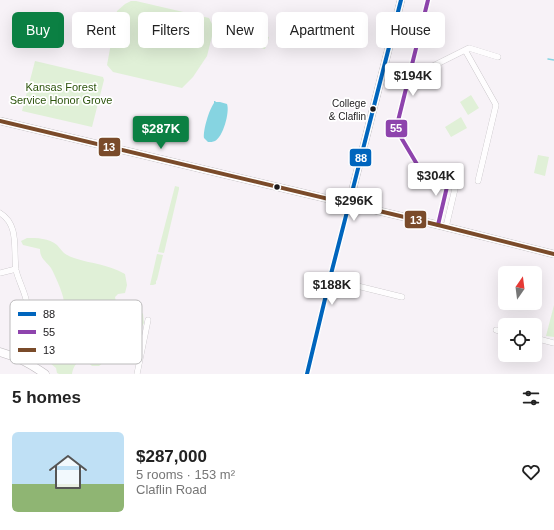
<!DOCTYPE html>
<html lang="en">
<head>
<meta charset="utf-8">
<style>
  :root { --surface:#fff; --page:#f2f2f2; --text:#222; --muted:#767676; --line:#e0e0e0; --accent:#0b8043 }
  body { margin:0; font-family:Arial,sans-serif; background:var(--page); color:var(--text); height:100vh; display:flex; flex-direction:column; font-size:15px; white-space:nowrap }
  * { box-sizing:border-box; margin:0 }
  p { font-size:13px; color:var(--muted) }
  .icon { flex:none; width:22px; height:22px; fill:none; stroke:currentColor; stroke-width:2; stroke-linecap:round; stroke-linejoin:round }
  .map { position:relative; height:374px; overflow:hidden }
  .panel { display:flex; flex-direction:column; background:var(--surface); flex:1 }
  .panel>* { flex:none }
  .hud { position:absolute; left:12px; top:12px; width:530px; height:36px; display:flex; gap:8px }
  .needle { width:26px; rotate:14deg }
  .fabs { position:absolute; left:498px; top:266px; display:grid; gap:8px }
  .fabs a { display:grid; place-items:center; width:44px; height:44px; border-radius:6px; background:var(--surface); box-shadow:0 4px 16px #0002; font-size:20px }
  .price { position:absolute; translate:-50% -34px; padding:0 9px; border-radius:4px; background:#fff; color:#222; font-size:13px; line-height:26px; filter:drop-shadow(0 1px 2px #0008) }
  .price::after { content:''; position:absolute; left:50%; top:24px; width:12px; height:9px; margin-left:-6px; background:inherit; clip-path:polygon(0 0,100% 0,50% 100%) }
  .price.active { background:var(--accent); color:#fff }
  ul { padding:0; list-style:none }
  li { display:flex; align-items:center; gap:12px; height:100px; padding:0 12px }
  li+li { border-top:1px solid var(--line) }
  li span { display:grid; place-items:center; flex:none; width:112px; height:80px; border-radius:6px; color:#555 }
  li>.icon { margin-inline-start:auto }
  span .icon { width:48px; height:48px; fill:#fffc; stroke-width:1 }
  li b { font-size:17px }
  h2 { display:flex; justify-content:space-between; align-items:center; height:48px; padding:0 12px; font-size:17px }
  .chip { padding:0 14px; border-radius:6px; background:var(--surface); box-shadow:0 4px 16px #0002; font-size:14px; line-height:36px }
  .chip.active { background:var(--accent); color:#fff }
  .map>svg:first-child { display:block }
  .green { fill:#e0f0d7 }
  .water { fill:#86d4e1 }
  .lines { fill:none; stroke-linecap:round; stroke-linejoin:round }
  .stream { stroke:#86d4e1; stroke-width:1.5 }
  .minor-casing { stroke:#bcb8bc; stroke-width:6 }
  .tertiary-casing { stroke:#bcb8bc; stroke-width:8 }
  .secondary-casing { stroke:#bcb8bc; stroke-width:9 }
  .minor { stroke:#fefdfe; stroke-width:5.5 }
  .tertiary { stroke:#fefdfe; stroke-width:7 }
  .secondary { stroke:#fefdfe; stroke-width:8 }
  .bus-1-casing { stroke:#fff; stroke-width:7 }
  .bus-2-casing { stroke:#fff; stroke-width:7 }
  .bus-3-casing { stroke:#fff; stroke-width:7 }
  .bus-1 { stroke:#0065bd; stroke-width:4 }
  .bus-2 { stroke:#8e44ad; stroke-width:4 }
  .bus-3 { stroke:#7a4b2a; stroke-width:4 }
  .bus-dot { fill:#1c1a1c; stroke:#fff; stroke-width:1.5 }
  .labels { text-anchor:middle; stroke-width:3.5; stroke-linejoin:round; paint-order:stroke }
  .bus-label { font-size:10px; fill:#1c1a1c; stroke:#fff; text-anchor:end }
  .park-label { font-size:11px; fill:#2d540d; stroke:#fff }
  .key { fill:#fff; stroke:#bbbabb; stroke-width:1 }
  .key-label { font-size:11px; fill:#1c1a1c }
  .line-badge { stroke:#fff; stroke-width:1.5 }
  .badge-label { font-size:11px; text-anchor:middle; font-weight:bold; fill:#fff }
</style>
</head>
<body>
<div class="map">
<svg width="554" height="374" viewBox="0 0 554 374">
  <rect width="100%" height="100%" fill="#f7f2f7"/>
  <path class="green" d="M131,1H136L209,18L214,28L207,56L193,77L182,88L113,72L107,65L117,11L125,4Z
    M248,32L269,37L265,49L244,44Z
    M35,61L103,77L104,80L92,127L22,111Z
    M471,95L479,108L468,115L460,102Z
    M461,117L467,128L451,137L445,127Z
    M538,155L549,157L545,176L534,173Z
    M175,186L179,187V189L164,253L158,252Z
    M27,238C37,238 49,238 57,245C59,247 61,250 63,252C66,255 71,257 74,258C92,264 108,264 125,274L127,285L125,293L118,294L115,297L116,302L122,306H133L138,308L143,314L144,323L139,332L134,355L131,362L110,360L104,362L99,366H92L84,359C76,362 73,367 72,374H59L57,373L56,368L50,363L43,360V356L45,353C52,350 57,347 55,338C54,333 51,333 52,328C59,325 60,319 61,313C62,309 63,307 64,304C65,297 55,275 51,268C46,261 40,259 40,249L23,245L21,241Z
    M157,254L163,255L157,280L156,281V284L153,285H150Z
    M554,305V337L546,336Z"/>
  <path class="water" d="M214,101H215L216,102H220L227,104C230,112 223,137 215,141C213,142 210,142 208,142L204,138C203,130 209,110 214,103Z"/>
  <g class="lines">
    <path class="stream" d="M548,59L554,60"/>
    <defs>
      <path id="minor" d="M428,0L396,129L421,171L428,168L450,174L438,225
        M465,50L496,105L478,181
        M409,78L469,48L498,57
        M0,213C20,225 13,251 16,270C18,280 27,296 27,305C27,312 25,318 24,324C22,336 19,345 15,356
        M446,227L458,176
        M0,273L16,269
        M329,279L402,297
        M496,330L505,332
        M535,338L554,343
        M137,374L148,320
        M307,374L331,274L349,204"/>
      <path id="tertiary" d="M0,121L438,225L554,254
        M349,204L401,0"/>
      <path id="secondary" d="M0,352C18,357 29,363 45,374"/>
    </defs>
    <use href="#minor" class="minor-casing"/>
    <use href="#tertiary" class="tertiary-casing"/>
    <use href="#secondary" class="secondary-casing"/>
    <use href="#minor" class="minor"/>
    <use href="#tertiary" class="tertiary"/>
    <use href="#secondary" class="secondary"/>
    <defs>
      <path id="bus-1" d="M307,374L331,274L349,204L401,0"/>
      <path id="bus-2" d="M428,0L396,129L421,171L428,168L450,174L438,225"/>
      <path id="bus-3" d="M0,121L438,225L554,254"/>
    </defs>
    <use href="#bus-1" class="bus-1-casing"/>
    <use href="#bus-2" class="bus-2-casing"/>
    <use href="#bus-3" class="bus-3-casing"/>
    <use href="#bus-1" class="bus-1"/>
    <use href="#bus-2" class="bus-2"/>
    <use href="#bus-3" class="bus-3"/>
  </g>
  <g class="bus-dot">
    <circle cx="373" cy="109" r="3.5"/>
    <circle cx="277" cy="187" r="3.5"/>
  </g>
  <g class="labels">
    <g class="bus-label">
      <text x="366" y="107">College<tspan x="366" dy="13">&amp; Claflin</tspan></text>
    </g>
    <g class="park-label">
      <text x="61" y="91">Kansas Forest<tspan x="61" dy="13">Service Honor Grove</tspan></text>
    </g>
  </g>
  <rect x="10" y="300" width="132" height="64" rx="6" class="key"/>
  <rect x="18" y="312" width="18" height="4" fill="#0065bd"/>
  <rect x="18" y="330" width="18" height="4" fill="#8e44ad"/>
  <rect x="18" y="348" width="18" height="4" fill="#7a4b2a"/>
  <g class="key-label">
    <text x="43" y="318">88</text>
    <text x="43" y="336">55</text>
    <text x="43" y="354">13</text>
  </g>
  <g class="line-badge">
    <rect x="385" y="119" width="23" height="19" rx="4" fill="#8e44ad"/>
    <rect x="98" y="137" width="23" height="20" rx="4" fill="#7a4b2a"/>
    <rect x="349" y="148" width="23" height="19" rx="4" fill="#0065bd"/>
    <rect x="404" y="210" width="23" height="19" rx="4" fill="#7a4b2a"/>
  </g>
  <g class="badge-label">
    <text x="396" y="132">55</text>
    <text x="109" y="151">13</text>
    <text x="361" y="162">88</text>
    <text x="416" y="224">13</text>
  </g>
</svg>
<div class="fabs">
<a><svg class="needle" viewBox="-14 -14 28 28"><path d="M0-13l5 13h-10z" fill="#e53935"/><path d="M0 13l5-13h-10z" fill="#767676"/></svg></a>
<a><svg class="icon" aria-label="locate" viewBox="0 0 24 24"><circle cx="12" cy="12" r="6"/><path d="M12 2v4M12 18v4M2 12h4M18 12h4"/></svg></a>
</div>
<b class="price" style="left:413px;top:97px">$194K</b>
<b class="price active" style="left:161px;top:150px">$287K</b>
<b class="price" style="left:436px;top:197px">$304K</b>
<b class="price" style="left:354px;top:222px">$296K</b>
<b class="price" style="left:332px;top:306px">$188K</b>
<div class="hud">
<a class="chip active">Buy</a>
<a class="chip">Rent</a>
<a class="chip">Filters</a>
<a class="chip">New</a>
<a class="chip">Apartment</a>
<a class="chip">House</a>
</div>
</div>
<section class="panel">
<h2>5 homes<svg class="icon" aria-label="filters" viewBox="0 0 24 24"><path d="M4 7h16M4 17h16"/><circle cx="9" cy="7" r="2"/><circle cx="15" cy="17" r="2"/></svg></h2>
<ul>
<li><span style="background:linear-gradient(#bfe0f5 65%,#8fb573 0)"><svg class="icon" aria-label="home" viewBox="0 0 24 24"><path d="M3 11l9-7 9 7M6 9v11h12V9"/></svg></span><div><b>$287,000</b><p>5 rooms · 153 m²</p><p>Claflin Road</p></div><svg class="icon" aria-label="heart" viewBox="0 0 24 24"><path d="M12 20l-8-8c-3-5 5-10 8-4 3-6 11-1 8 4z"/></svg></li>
</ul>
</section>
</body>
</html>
